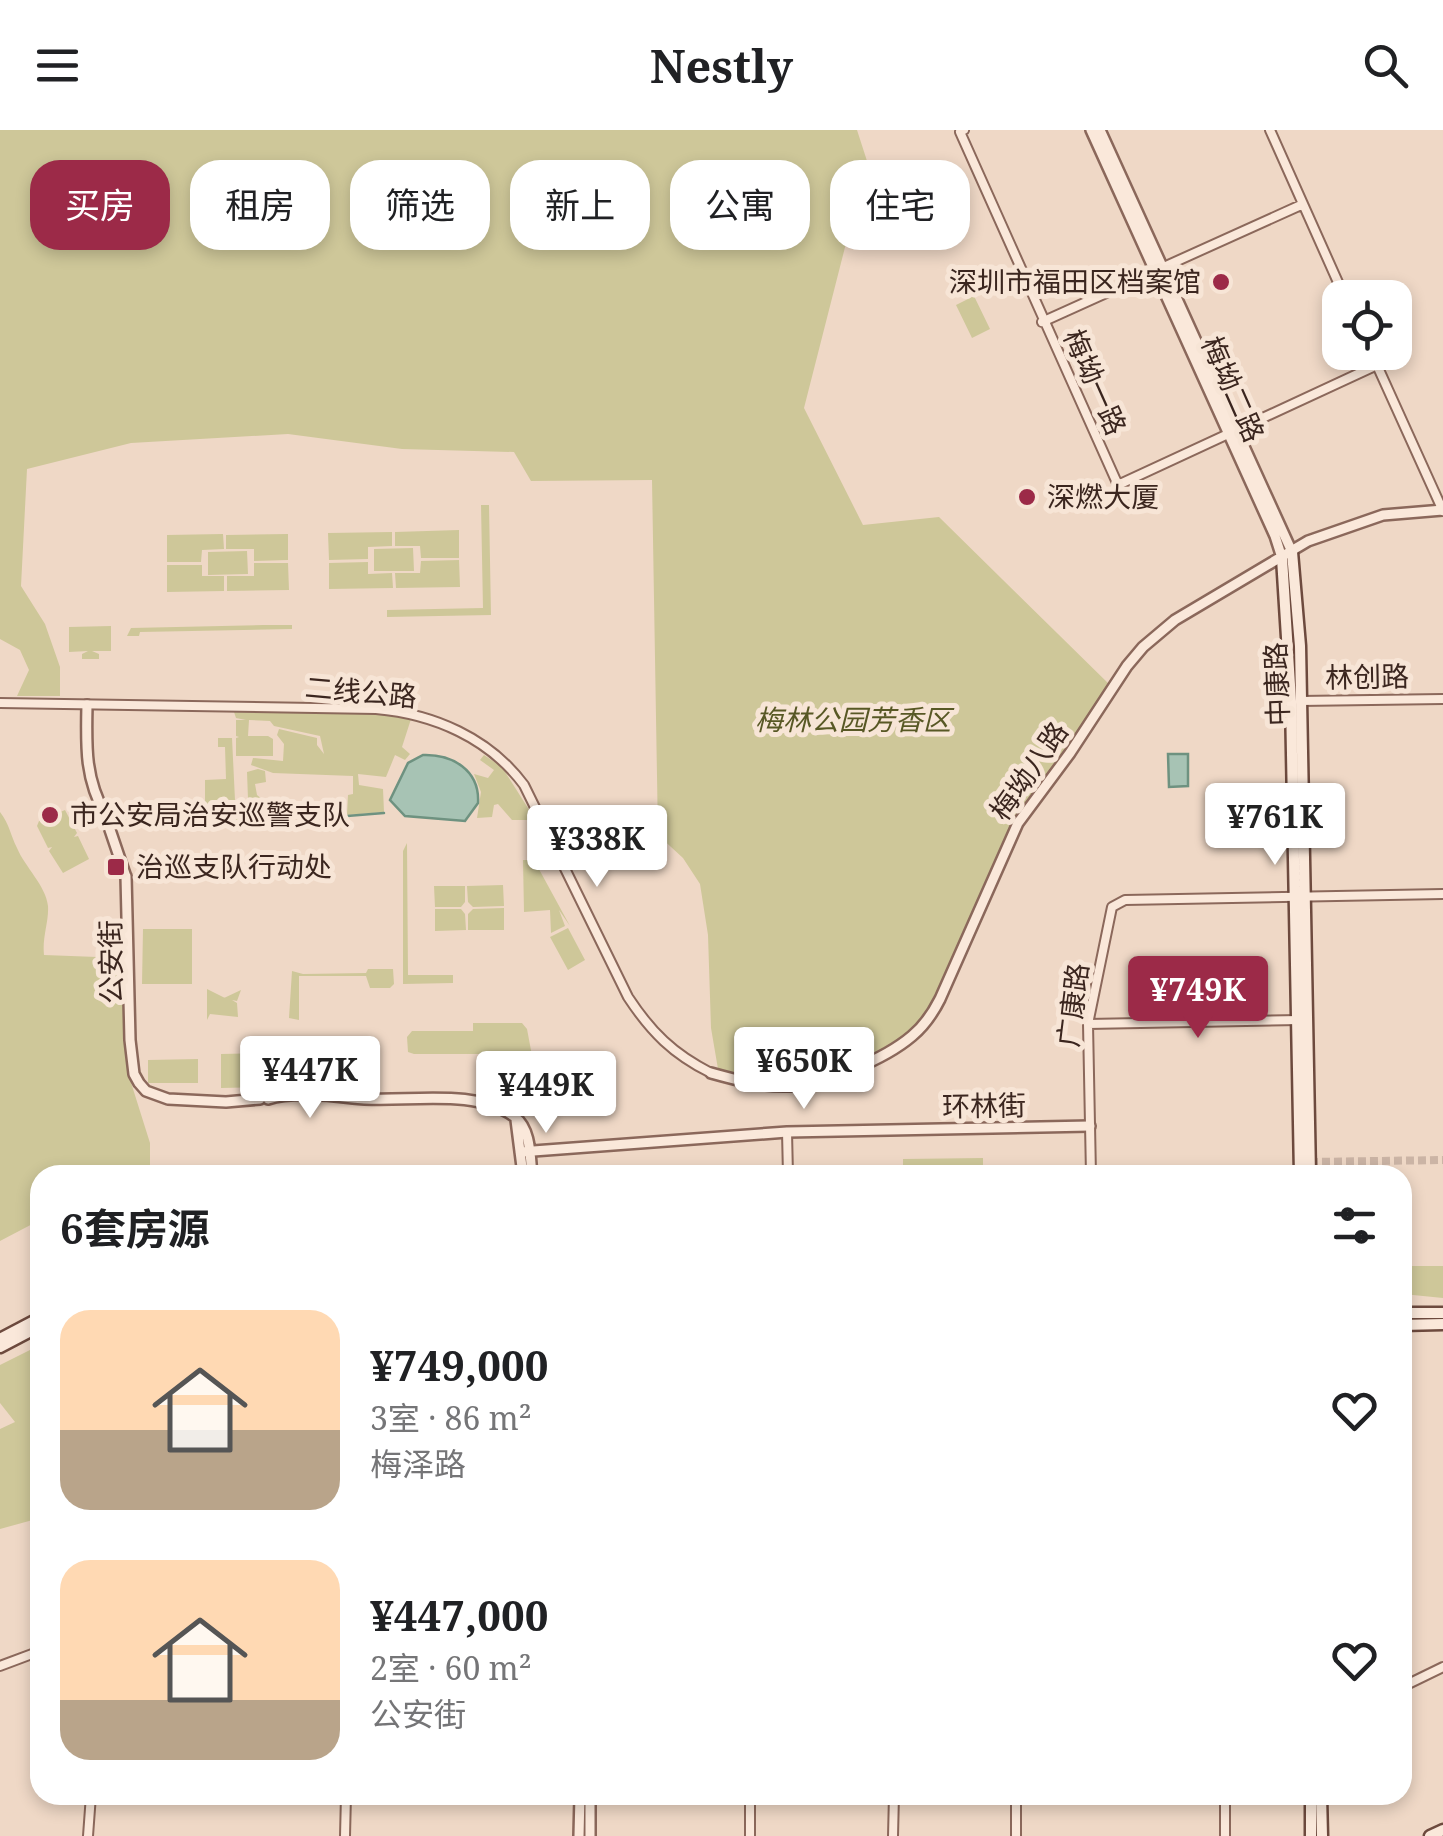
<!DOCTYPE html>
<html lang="zh">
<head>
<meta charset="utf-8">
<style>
  :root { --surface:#fff; --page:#f2f2f2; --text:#202124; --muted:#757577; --accent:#9c2a48 }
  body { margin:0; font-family:"Noto Serif","Noto Sans SC",serif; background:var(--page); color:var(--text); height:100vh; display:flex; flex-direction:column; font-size:38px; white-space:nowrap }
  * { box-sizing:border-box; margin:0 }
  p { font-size:32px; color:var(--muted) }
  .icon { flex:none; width:55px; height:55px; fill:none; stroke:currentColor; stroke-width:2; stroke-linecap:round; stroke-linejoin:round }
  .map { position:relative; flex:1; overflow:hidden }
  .panel { position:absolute; left:30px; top:1035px; width:1382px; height:640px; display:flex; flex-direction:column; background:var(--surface); border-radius:30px; box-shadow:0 5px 15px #0003 }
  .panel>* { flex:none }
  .guide { position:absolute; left:30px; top:30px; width:1385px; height:90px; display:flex; gap:20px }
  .controls { position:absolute; left:1322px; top:150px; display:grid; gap:20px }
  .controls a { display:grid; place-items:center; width:90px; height:90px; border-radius:20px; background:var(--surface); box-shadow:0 5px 15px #0003; font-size:50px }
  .price { position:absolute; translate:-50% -85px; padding:0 22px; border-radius:10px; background:#fff; color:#222; font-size:32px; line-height:65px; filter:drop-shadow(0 2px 5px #0008) }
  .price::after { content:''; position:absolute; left:50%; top:60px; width:30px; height:22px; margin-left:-15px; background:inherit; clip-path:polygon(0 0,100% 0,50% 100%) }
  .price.current { background:var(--accent); color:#fff }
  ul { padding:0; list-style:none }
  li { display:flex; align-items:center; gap:30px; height:250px; padding:0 30px }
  li span { display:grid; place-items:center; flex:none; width:280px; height:200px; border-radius:30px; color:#555 }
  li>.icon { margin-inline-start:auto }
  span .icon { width:120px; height:120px; fill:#fffc; stroke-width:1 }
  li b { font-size:42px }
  h2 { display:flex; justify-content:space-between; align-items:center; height:120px; padding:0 30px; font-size:42px }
  .pill { padding:0 35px; border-radius:30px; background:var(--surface); box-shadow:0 5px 15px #0003; font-size:35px; line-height:90px }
  .pill.current { background:var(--accent); color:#fff }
  header { display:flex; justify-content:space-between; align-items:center; height:130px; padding:0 30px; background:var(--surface); font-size:45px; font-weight:700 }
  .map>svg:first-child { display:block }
  .green { fill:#cec799 }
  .water { fill:#a7c3b4; stroke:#6e9280; stroke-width:2.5 }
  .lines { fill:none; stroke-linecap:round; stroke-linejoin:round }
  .stream { stroke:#6e9280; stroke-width:2.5 }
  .minor-tunnel { stroke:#cbb4a5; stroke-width:8; stroke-dasharray:8 4; stroke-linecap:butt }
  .minor-casing { stroke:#8b685b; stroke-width:12 }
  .tertiary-casing { stroke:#8b685b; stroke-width:14 }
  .secondary-casing { stroke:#6d4a3e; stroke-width:15 }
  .minor { stroke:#fae8da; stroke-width:8 }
  .tertiary { stroke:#fae8da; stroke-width:9 }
  .secondary { stroke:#fae8da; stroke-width:10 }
  .poi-dot { fill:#9c2a48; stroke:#f7e5d6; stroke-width:4 }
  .labels { text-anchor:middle; stroke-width:10; stroke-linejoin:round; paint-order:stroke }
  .poi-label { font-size:28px; fill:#3b261f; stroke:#f7e5d6; text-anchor:start }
  .street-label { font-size:28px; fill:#3b261f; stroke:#f7e5d6 }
  .park-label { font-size:28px; font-style:italic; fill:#585825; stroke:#f7e5d6 }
</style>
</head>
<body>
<header><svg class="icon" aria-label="menu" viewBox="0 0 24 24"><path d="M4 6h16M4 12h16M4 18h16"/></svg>Nestly<svg class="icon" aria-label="search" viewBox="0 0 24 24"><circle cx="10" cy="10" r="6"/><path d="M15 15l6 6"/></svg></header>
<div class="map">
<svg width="1443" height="1706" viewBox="0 0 1443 1706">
  <rect width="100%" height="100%" fill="#efd8c6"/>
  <path class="green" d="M0,0H857L867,31L804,278L863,395L939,387L1112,557L1025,682L954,838L917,902L853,938L800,955L730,948L718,939L711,898L708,805L700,754L683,728L658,705L652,350L531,351L514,322L402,319L288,304L131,313L27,339L21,456L45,494L60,537V566H17L29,540L20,520L0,509Z
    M974,166L990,199L972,208L956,175Z
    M481,375H489L491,485L387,487V480L483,478Z
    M459,400V428H421L420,416H395V402Z
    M392,402V416L368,417V429L329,430L328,403Z
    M223,404L224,419L202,420L201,432H167V405Z
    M288,404V430L254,431V419H226V405Z
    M413,418L414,441H374V419Z
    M247,421L248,444L208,445V422Z
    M459,430L460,457L396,458L395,443H420L421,431Z
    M368,432V444L392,443L393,458L329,459V433Z
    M254,433H288L289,460L227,461V446H254Z
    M167,435H202V446H224V461L167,462Z
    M263,495H292V499L140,502L139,506H127L131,498Z
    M111,496V521H92L99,524V529H82V524L88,521L69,522V497Z
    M234,582L397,584L411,589L402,617L410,624L405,630L395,625L386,647L358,644L359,655L383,659L384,682L347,685L348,665L353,664V646L273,643L251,635L253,628L283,631L284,614L277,605L279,599L317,608V615L324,624L320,606L274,596L270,591L249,590L248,606H268L273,609V626H236V608L239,607L236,606V590H246L236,588Z
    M218,608H232L235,670L248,669L247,642L258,639L265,641L266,652L255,654L257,665L263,670L270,671L271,688L236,692L155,691L148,676L159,686L226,685L205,683V650L226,649L225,617H218Z
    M484,625L502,637L533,686L527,690H512L498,674L494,675L492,687L477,688L481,662L474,644L488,648L494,640L480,630Z
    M65,680L77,703L74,707L78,706L89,729L63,743L49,721L52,717L48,718L37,696L39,691Z
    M0,682C10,695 10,704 17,718C25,737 46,756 48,776C49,792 42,807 44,825L124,828L128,943L150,1013V1045H40V1090L0,1111Z
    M407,713L408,845H453V853L403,854V721Z
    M523,730H534L570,796L559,780L565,796L551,803L550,780L524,782Z
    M503,755L504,776L473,777L468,772L467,756Z
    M434,756H465V772L461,777H435Z
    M504,778V800H468V784L473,779Z
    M435,779H461L465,784L466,800L435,801Z
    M568,798L585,830L568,840L550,807Z
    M143,799H192V854H142Z
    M368,839H393L394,854L390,858H370L366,846H299V890L289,888L292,841L303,844L366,843Z
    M207,859L229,870L224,868L241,860L237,871L232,870L237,873L238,887L210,884L207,890Z
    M473,893H522L527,899L533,931L526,932L521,927H505L504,924H414L408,922L407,907L412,901H473Z
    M271,923V957L221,958V924Z
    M198,929V953H148V930Z
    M983,1028V1045H903V1029Z
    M1403,1136H1443V1168L1403,1164Z
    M40,1215V1388L0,1399V1299L15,1292L0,1273V1235Z"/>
  <path class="water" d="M1168,624H1188V656L1169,657Z
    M423,625C452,624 480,640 478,673L465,691L405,686L390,670L408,633Z"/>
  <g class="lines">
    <path class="stream" d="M347,686L384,683"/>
    <path class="minor-tunnel" d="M1310,1032L1443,1030"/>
    <defs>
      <path id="minor" d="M964,0L960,2L1118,355L1377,235
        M1270,0L1345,168
        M1042,192L1301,75
        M1371,222L1443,381
        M1300,571L1443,569
        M0,573L376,579C434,584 489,608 524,655L628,867C651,902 673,924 711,943
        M1088,894L1299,890
        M787,1002L788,1045
        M1091,1045L1088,894L1112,777L1125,770L1443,764
        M0,1536L40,1521
        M1402,1557L1443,1537
        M1007,1665H1011
        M1016,1665V1706
        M1225,1665V1706
        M88,1706L91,1665
        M345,1706L346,1665
        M750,1706V1665
        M893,1706L894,1665"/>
      <path id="tertiary" d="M1091,0L1275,406L1282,428
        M1100,0L1292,422
        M87,575C86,618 85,649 106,686
        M105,685L126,747
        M126,746L130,910L134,944L139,953L146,961L168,969L226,972L260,969
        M711,943C736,950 762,957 789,956C824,955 885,929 912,906C924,896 933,883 940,869L1018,693L1070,623L1127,536L1143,517L1175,490L1308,411L1383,385L1443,380
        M268,969C292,961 329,965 353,968C400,974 474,956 515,987C531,999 530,1027 532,1045
        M516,990L523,1045
        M520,1022L787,1002L1090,996
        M579,1706L580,1665
        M590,1706V1665"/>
      <path id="secondary" d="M1292,422L1300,516L1310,1045
        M1282,428L1291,571L1300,1045
        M1402,1183H1443
        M1402,1195L1443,1194
        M0,1209L40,1188
        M0,1217L40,1196
        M1311,1665V1706
        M1321,1665L1322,1706
        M1430,1706L1443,1700"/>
    </defs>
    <use href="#minor" class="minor-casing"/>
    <use href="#tertiary" class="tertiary-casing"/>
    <use href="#secondary" class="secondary-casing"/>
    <use href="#minor" class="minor"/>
    <use href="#tertiary" class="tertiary"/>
    <use href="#secondary" class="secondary"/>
  </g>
  <g class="poi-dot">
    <circle cx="1221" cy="152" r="10"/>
    <circle cx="1027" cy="367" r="10"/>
    <circle cx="50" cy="685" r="10"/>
    <rect x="106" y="727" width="20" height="20" rx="5"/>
  </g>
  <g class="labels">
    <g class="poi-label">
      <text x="1201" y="162" text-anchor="end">深圳市福田区档案馆</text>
      <text x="1047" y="377">深燃大厦</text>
      <text x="70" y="695">市公安局治安巡警支队</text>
      <text x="136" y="747">治巡支队行动处</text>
    </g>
    <g class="street-label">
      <text transform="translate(1095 252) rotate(66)" y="10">梅坳一路</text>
      <text transform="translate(1233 259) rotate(66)" y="10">梅坳二路</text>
      <text transform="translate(1367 547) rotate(-1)" y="10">林创路</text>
      <text transform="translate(1277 554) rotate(-92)" y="10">中康路</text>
      <text transform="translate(361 562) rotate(5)" y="10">二线公路</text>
      <text transform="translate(1029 641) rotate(-55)" y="10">梅坳八路</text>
      <text transform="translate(111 832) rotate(-91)" y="10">公安街</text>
      <text transform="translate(1073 875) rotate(-83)" y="10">广康路</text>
      <text transform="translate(984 976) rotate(-1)" y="10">环林街</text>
    </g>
    <g class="park-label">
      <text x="853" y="600">梅林公园芳香区</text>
    </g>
  </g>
</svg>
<div class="controls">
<a><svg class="icon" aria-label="locate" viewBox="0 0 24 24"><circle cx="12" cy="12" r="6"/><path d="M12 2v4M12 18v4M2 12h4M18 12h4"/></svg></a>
</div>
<b class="price" style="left:1275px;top:738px">¥761K</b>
<b class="price" style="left:597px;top:760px">¥338K</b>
<b class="price current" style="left:1198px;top:911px">¥749K</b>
<b class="price" style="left:804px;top:982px">¥650K</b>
<b class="price" style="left:310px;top:991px">¥447K</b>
<b class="price" style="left:546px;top:1006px">¥449K</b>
<div class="guide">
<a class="pill current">买房</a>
<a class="pill">租房</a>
<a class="pill">筛选</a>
<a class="pill">新上</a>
<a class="pill">公寓</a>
<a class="pill">住宅</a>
</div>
<section class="panel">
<h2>6套房源<svg class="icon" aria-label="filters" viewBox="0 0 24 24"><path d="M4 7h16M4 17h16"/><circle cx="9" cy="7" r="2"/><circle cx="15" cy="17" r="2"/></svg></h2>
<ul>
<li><span style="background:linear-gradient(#ffd9b3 60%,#b9a48a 0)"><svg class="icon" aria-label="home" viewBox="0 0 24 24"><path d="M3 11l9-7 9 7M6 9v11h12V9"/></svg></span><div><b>¥749,000</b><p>3室 · 86 m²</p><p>梅泽路</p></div><svg class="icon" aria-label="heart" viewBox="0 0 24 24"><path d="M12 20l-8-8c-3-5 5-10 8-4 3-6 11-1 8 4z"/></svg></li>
<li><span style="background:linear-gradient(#ffd9b3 70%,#b9a48a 0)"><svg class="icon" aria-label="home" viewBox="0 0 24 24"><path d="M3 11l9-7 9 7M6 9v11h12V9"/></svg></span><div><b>¥447,000</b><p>2室 · 60 m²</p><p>公安街</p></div><svg class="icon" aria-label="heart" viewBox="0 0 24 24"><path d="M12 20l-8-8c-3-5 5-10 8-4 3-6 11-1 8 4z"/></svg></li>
</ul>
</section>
</div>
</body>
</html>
